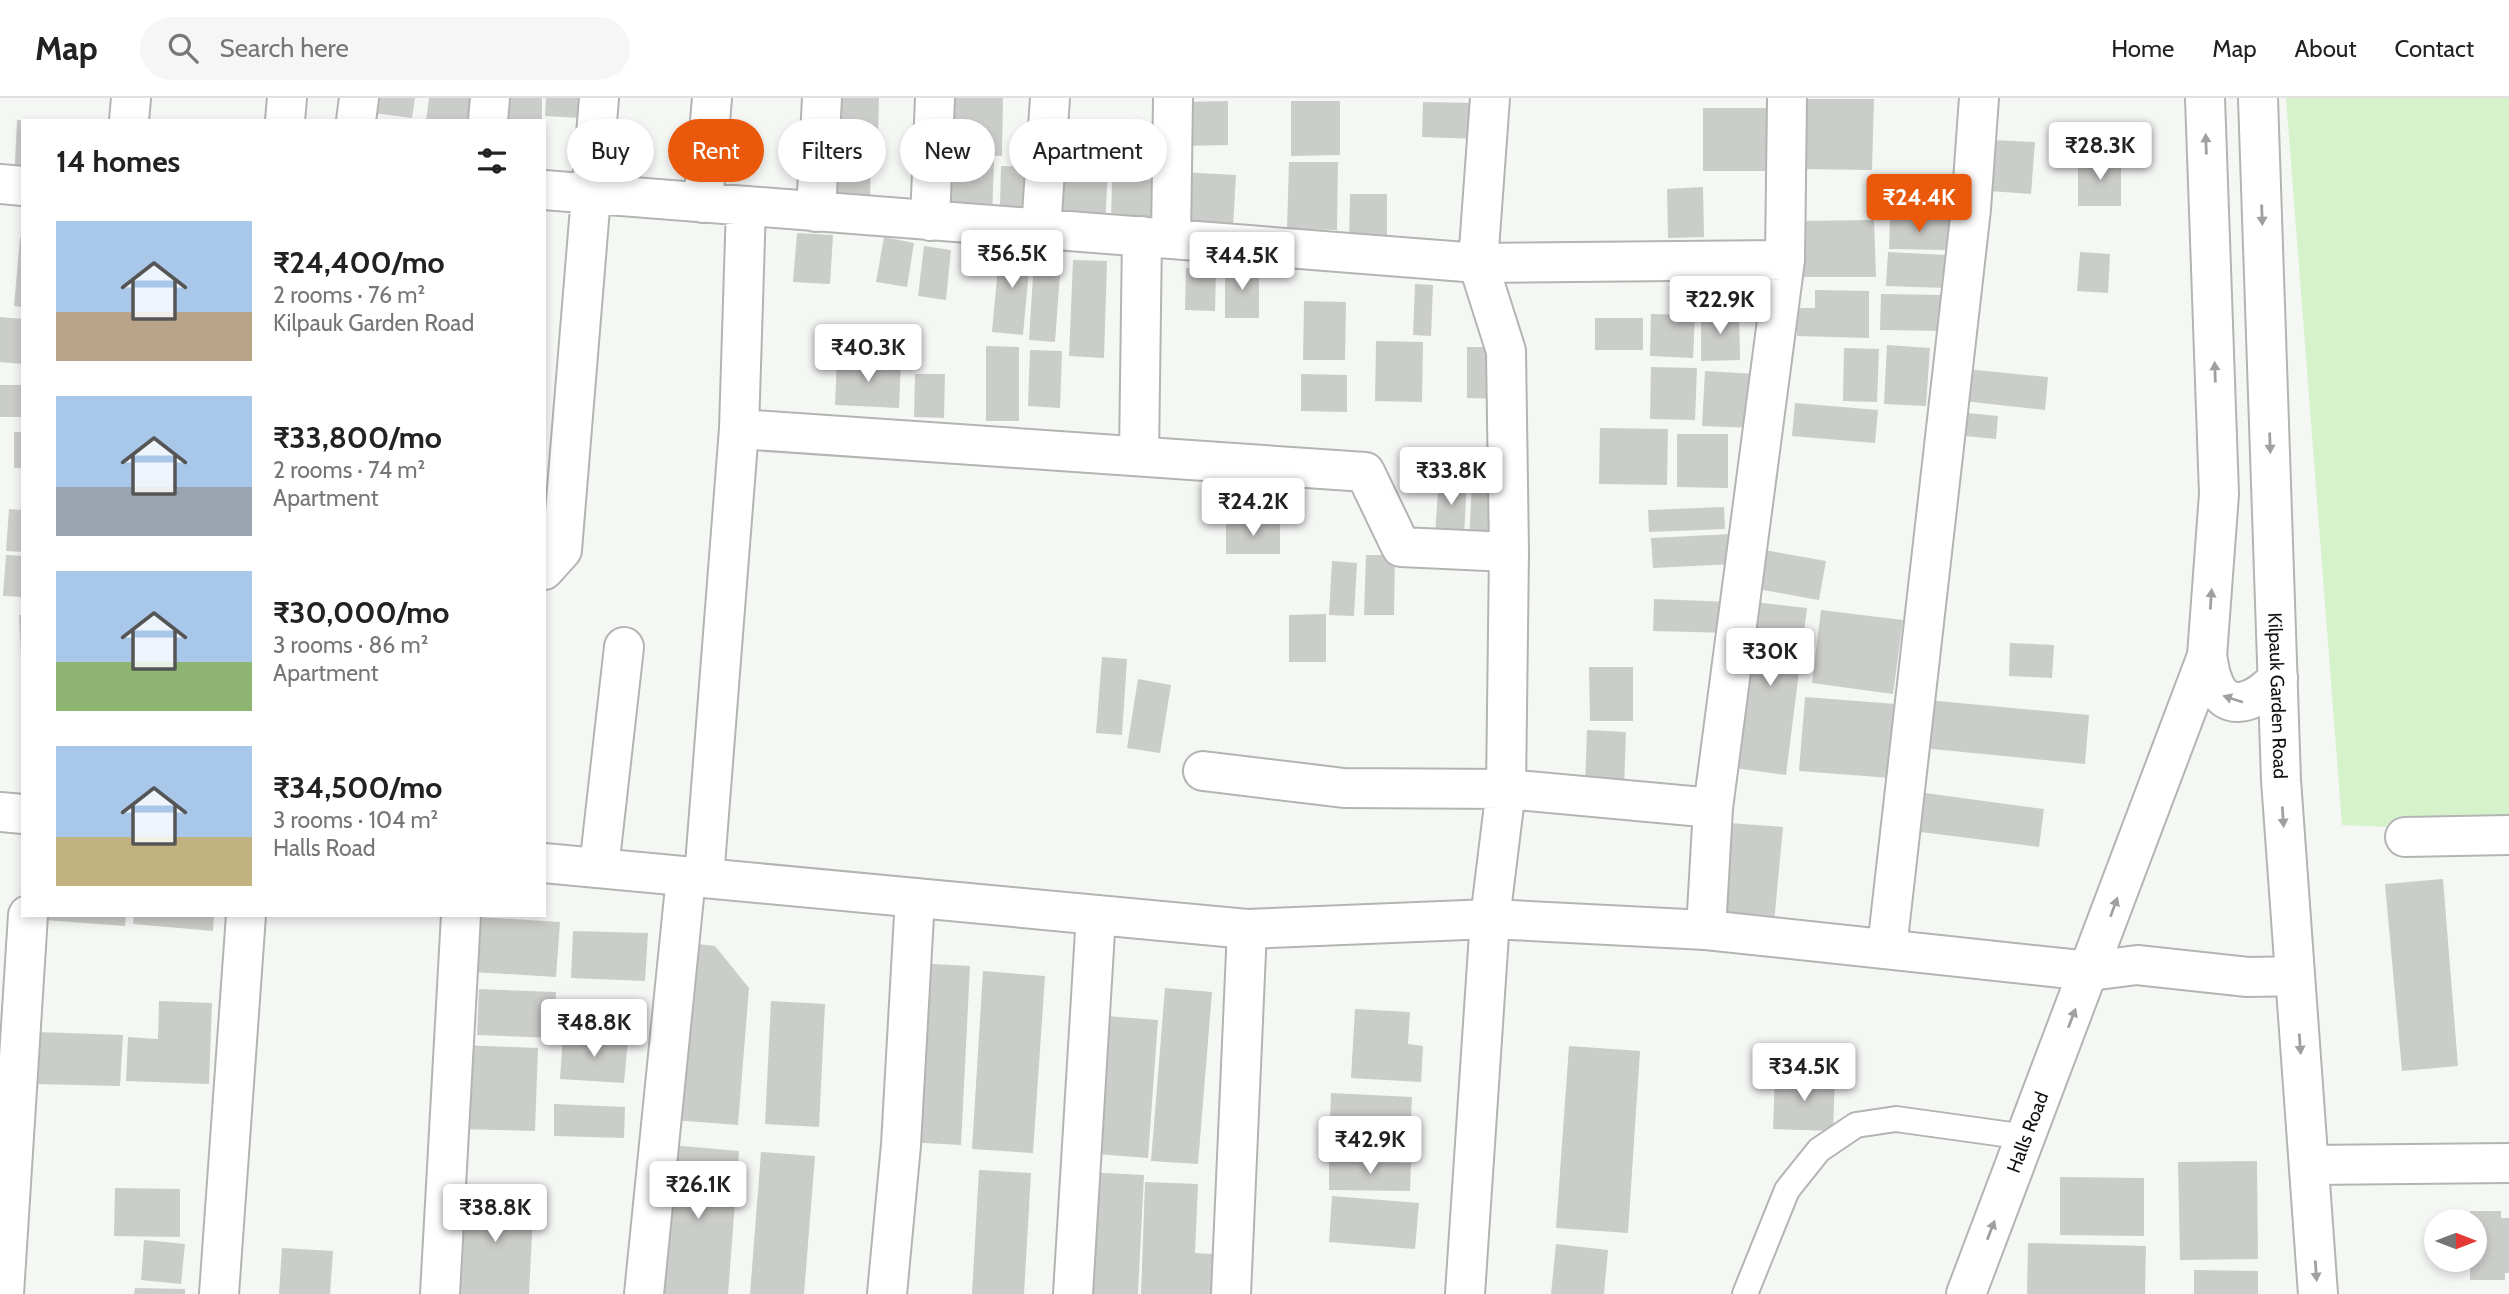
<!DOCTYPE html>
<html lang="en">
<head>
<meta charset="utf-8">
<style>
  :root { --surface:#fff; --page:#f6f6f6; --text:#222; --muted:#767676; --line:#e0e0e0; --accent:#ea580c }
  body { margin:0; font-family:Cabin,sans-serif; background:var(--page); color:var(--text); height:100vh; display:flex; flex-direction:column; font-size:26px; white-space:nowrap }
  * { box-sizing:border-box; margin:0 }
  p { font-size:23px; color:var(--muted) }
  .icon { flex:none; width:38px; height:38px; fill:none; stroke:currentColor; stroke-width:2; stroke-linecap:round; stroke-linejoin:round }
  .map { position:relative; flex:1; overflow:hidden }
  .side { position:absolute; left:21px; top:21px; width:525px; height:798px; display:flex; flex-direction:column; background:var(--surface); border-radius:0px; box-shadow:0 4px 10px #0003 }
  .side>* { flex:none }
  .guide { position:absolute; left:567px; top:21px; width:665px; height:63px; display:flex; gap:14px }
  .needle { width:46px; rotate:90deg }
  .buttons { position:absolute; left:2424px; top:1111px; display:grid; gap:14px }
  .buttons a { display:grid; place-items:center; width:63px; height:63px; border-radius:50%; background:var(--surface); box-shadow:0 4px 10px #0003; font-size:35px }
  .price { position:absolute; translate:-50% -60px; padding:0 16px; border-radius:7px; background:#fff; color:#222; font-size:23px; line-height:46px; filter:drop-shadow(0 2px 4px #0008) }
  .price::after { content:''; position:absolute; left:50%; top:42px; width:21px; height:16px; margin-left:-10px; background:inherit; clip-path:polygon(0 0,100% 0,50% 100%) }
  .price.selected { background:var(--accent); color:#fff }
  ul { padding:0; list-style:none }
  li { display:flex; align-items:center; gap:21px; height:175px; padding:0 35px }
  li span { display:grid; place-items:center; flex:none; width:196px; height:140px; border-radius:0px; color:#555 }
  li>.icon { margin-inline-start:auto }
  span .icon { width:84px; height:84px; fill:#fffc; stroke-width:1 }
  li b { font-size:30px }
  h2 { display:flex; justify-content:space-between; align-items:center; height:84px; padding:0 35px; font-size:30px }
  .tag { padding:0 24px; border-radius:32px; background:var(--surface); box-shadow:0 4px 10px #0003; font-size:24px; line-height:63px }
  .tag.selected { background:var(--accent); color:#fff }
  header { display:flex; align-items:center; gap:42px; box-sizing:border-box; height:98px; padding:0 35px; background:var(--surface); border-bottom:2px solid var(--line) }
  header strong { font-size:33px }
  nav { display:flex; gap:38px; margin-inline-start:auto; font-size:24px }
  .search { width:490px; height:63px; background:var(--page); display:flex; align-items:center; gap:18px; box-sizing:border-box; padding:0 24px; border-radius:38px; color:var(--muted); font-size:26px }
  .map>svg:first-child { display:block }
  .green { fill:#d5f2cb }
  .building { fill:#cbcdca }
  .lines { fill:none; stroke-linecap:round; stroke-linejoin:round }
  .lane-casing { stroke:#b3b5b2; stroke-width:28 }
  .street-casing { stroke:#b3b5b2; stroke-width:42 }
  .secondary-casing { stroke:#b3b5b2; stroke-width:42 }
  .lane { stroke:#fff; stroke-width:24 }
  .street { stroke:#fff; stroke-width:38 }
  .secondary { stroke:#fff; stroke-width:38 }
  .oneway { fill:#9fa09f }
  .labels { text-anchor:middle; stroke-width:6; stroke-linejoin:round; paint-order:stroke }
  .street-label { font-size:19px; fill:#101110; stroke:#fff }
</style>
</head>
<body>
<header>
<strong>Map</strong>
<div class="search"><svg class="icon" aria-label="search" viewBox="0 0 24 24"><circle cx="10" cy="10" r="6"/><path d="M15 15l6 6"/></svg>Search here</div>
<nav><a>Home</a><a>Map</a><a>About</a><a>Contact</a></nav>
</header>
<div class="map">
<svg width="2509" height="1196" viewBox="0 0 2509 1196">
  <rect width="100%" height="100%" fill="#f5f7f5"/>
  <path class="green" d="M2286,0H2509V734L2342,727Z"/>
  <path class="building" d="M359,0H415L412,20L358,13Z
    M429,0H473L470,23H426Z
    M495,0H542V23H495Z
    M546,0H582L581,20L545,18Z
    M834,0H879L878,37L833,36Z
    M954,0H1003L1002,58L952,56Z
    M1800,1H1874L1872,72L1799,71Z
    M1228,3V47L1182,48L1181,4Z
    M1291,3H1340V57L1291,58Z
    M1423,4L1480,5L1479,41L1422,39Z
    M1703,10H1771V73H1703Z
    M17,22H23V86L14,85Z
    M1992,42L2035,44L2031,96L1989,93Z
    M827,50H871L870,105L826,103Z
    M2078,60H2121V108H2078Z
    M950,63L994,64L992,119L949,118Z
    M1289,64H1338L1337,132L1287,131Z
    M1001,68L1039,69L1038,109L1000,108Z
    M1055,71L1108,73L1105,126L1053,123Z
    M1179,74L1236,77L1233,129L1176,127Z
    M1112,81L1163,82L1162,127H1111Z
    M1703,89L1704,139L1668,140L1667,91Z
    M1350,96H1387V143L1349,142Z
    M1890,121L1949,122L1948,152L1889,151Z
    M1874,122L1876,179H1799L1798,123Z
    M797,135L833,137L830,186L793,184Z
    M884,139L914,145L907,189L876,184Z
    M20,140H23V209L14,208Z
    M1000,147L1031,150L1023,237L992,234Z
    M924,148L951,152L946,202L918,198Z
    M1888,154L1946,157L1945,190L1886,188Z
    M2080,154L2110,156L2108,195L2077,193Z
    M1034,162L1061,163L1055,244L1029,242Z
    M1073,162L1107,163L1104,260L1069,258Z
    M1225,169H1259V220H1225Z
    M1186,170L1216,172L1215,213L1185,212Z
    M1415,186L1433,187L1431,238L1413,237Z
    M1815,192L1869,193V240L1797,238V210H1815Z
    M1881,196L1948,197L1947,233L1880,232Z
    M1304,203L1346,204L1345,262H1303Z
    M1739,212L1740,262L1701,263V213Z
    M1651,216L1695,217L1693,260L1650,258Z
    M0,219L23,221V266L0,264Z
    M1595,220H1643V252H1595Z
    M1376,243L1423,244L1422,304L1375,303Z
    M1887,247L1930,250L1926,308L1884,306Z
    M986,248L1019,249V323H986Z
    M1467,249H1502V301L1467,300Z
    M1844,250L1879,251L1877,304L1843,303Z
    M1030,252L1062,253L1060,310L1028,308Z
    M837,261L901,264L899,310L835,307Z
    M1651,269L1697,270L1695,322L1650,321Z
    M1966,271L2048,279L2045,312L1963,303Z
    M1705,273L1756,276L1754,330L1702,328Z
    M915,276H945L944,320L914,319Z
    M1301,276L1347,277V314L1301,313Z
    M0,287H23V319H0Z
    M1795,305L1878,312L1875,345L1792,338Z
    M1958,314L1998,318L1996,341L1955,337Z
    M1600,330L1668,331L1667,387L1599,386Z
    M14,334H23V370H14Z
    M1677,336H1728V390L1677,389Z
    M1439,380L1467,382L1464,438L1435,436Z
    M1472,384L1503,386L1500,445L1469,443Z
    M1724,409L1725,431L1649,434L1648,412Z
    M9,411L23,412V454L6,453Z
    M1226,423H1280V456H1226Z
    M1732,436L1734,466L1653,470L1651,440Z
    M1764,452L1826,463L1819,502L1757,491Z
    M6,457L23,458V499L3,498Z
    M1366,457H1395L1394,517H1364Z
    M1332,463L1357,465L1354,518L1329,517Z
    M1654,501L1732,504V535L1653,533Z
    M1754,504L1807,510L1786,677L1734,670Z
    M1821,512L1903,522L1893,596L1812,585Z
    M1326,516V564H1289V517Z
    M19,517H23V557H21Z
    M2010,545L2054,547L2052,580L2009,578Z
    M1102,559L1127,561L1122,637L1096,635Z
    M1589,569H1633V623H1590Z
    M1138,581L1171,587L1160,655L1127,650Z
    M1805,599L1896,606L1891,680L1799,673Z
    M1927,602L2089,617L2085,666L1922,650Z
    M1587,632L1626,634L1624,691L1585,689Z
    M1910,693L2044,711L2039,749L1905,732Z
    M1729,725L1783,729L1774,825L1720,820Z
    M2443,781L2458,968L2402,973L2385,786Z
    M44,817H126L125,828L44,822Z
    M134,817H214L213,833L133,826Z
    M477,819L560,824L556,879L473,874Z
    M573,833L648,835L645,883L571,880Z
    M688,845L715,848L749,890L738,1027L673,1022Z
    M915,865L970,868L961,1047L906,1044Z
    M983,873L1045,878L1033,1055L972,1051Z
    M1165,890L1212,894L1198,1066L1151,1063Z
    M479,891L556,894L554,940L477,937Z
    M159,903L212,905L209,986L126,983L128,939L158,941Z
    M771,903L825,906L819,1029L765,1026Z
    M1355,911L1410,914L1408,946L1423,948L1421,984L1351,980Z
    M1106,918L1158,922L1148,1060L1096,1056Z
    M36,934L123,937L120,988L35,986Z
    M563,937L628,941L624,985L560,981Z
    M461,947L538,950L535,1033L458,1031Z
    M1569,948L1640,953L1628,1135L1556,1130Z
    M1775,977L1835,979L1833,1033L1773,1031Z
    M1331,995L1412,999L1409,1058L1329,1055Z
    M554,1006L625,1009L624,1040L554,1038Z
    M670,1047L739,1053L728,1196H657Z
    M761,1054L815,1058L804,1196H750Z
    M1329,1063L1411,1065L1410,1093L1329,1092Z
    M2257,1063L2258,1161L2180,1162L2178,1064Z
    M979,1072L1031,1075L1024,1196H972Z
    M1087,1074L1144,1077L1138,1196H1081Z
    M2060,1079L2144,1080V1138L2060,1137Z
    M1145,1084L1198,1086L1195,1155L1214,1156L1213,1196H1141Z
    M115,1090L180,1091V1139L114,1138Z
    M462,1094L534,1098L529,1196H456Z
    M1332,1098L1419,1105L1415,1151L1329,1144Z
    M2470,1113H2501V1120H2509V1175H2505V1182H2470V1162H2474V1124H2470Z
    M144,1142L185,1146L181,1186L141,1182Z
    M2028,1145L2146,1148L2145,1196H2027Z
    M1556,1146L1608,1152L1604,1196H1551Z
    M282,1150L333,1153L330,1196H279Z
    M2194,1172L2258,1173V1196H2194Z
    M135,1190L185,1191V1196H134Z"/>
  <g class="lines">
    <defs>
      <path id="lane" d="M1745,1196L1787,1092L1819,1052L1856,1027L1896,1021L2026,1039"/>
      <path id="street" d="M1490,0L1478,165L1506,253L1509,454
        M285,23L287,0
        M356,23L359,0
        M488,23L490,0
        M0,86L23,88
        M544,92L1478,165L1785,162
        M703,105L712,0
        M816,114L822,0
        M930,123L935,0
        M1041,131L1050,0
        M1171,141L1173,0
        M739,331L1365,374L1401,449L1509,454L1506,691L1490,821L1465,1196
        M1139,358L1142,138
        M544,472L562,452L599,0
        M1203,673L1344,690L1506,691L1713,710
        M2405,739L2509,737
        M599,770L624,549
        M704,780L739,331L746,108
        M1706,832L1713,710L1785,162L1787,0
        M1887,850L1971,111L1979,0
        M2310,1067L2509,1065
        M4,1196L28,817
        M219,1196L246,817
        M440,1196L461,817
        M644,1196L686,779
        M887,1196L901,1047L915,800
        M1073,1196L1096,817
        M1231,1196L1247,831"/>
      <g id="secondary">
        <path id="s1" d="M2258,0L2281,682L2318,1196"/>
        <path d="M129,23L131,0"/>
        <path d="M2207,558C2209,565 2209,573 2212,580C2225,620 2258,603 2278,580"/>
        <path d="M0,714L23,716"/>
        <path d="M544,765L1247,831L1490,821L1706,832L2090,873L2137,867L2248,879L2295,878"/>
        <path id="s2" d="M1966,1196L2207,558L2219,396L2205,0"/>
      </g>
    </defs>
    <use href="#lane" class="lane-casing"/>
    <use href="#street" class="street-casing"/>
    <use href="#secondary" class="secondary-casing"/>
    <use href="#lane" class="lane"/>
    <use href="#street" class="street"/>
    <use href="#secondary" class="secondary"/>
  </g>
  <defs><path id="oneway-solid" d="M-6-.8H1V-3.2L6.5 0L1 3.2V.8H-6Z" transform="scale(1.75)"/></defs>
  <g class="oneway">
    <use href="#oneway-solid" transform="translate(2206 46) rotate(-92)"/>
    <use href="#oneway-solid" transform="translate(2262 117) rotate(88)"/>
    <use href="#oneway-solid" transform="translate(2215 274) rotate(-92)"/>
    <use href="#oneway-solid" transform="translate(2270 345) rotate(88)"/>
    <use href="#oneway-solid" transform="translate(2211 501) rotate(-86)"/>
    <use href="#oneway-solid" transform="translate(2233 601) rotate(-162)"/>
    <use href="#oneway-solid" transform="translate(2283 719) rotate(86)"/>
    <use href="#oneway-solid" transform="translate(2114 809) rotate(-70)"/>
    <use href="#oneway-solid" transform="translate(2072 920) rotate(-69)"/>
    <use href="#oneway-solid" transform="translate(2300 946) rotate(86)"/>
    <use href="#oneway-solid" transform="translate(1991 1132) rotate(-69)"/>
    <use href="#oneway-solid" transform="translate(2316 1173) rotate(86)"/>
  </g>
  <g class="labels">
    <g class="street-label">
      <text dy="7" stroke="none"><textPath href="#s1" startOffset="598">Kilpauk Garden Road</textPath></text>
      <text dy="7" stroke="none"><textPath href="#s2" startOffset="173">Halls Road</textPath></text>
    </g>
  </g>
</svg>
<div class="buttons">
<a><svg class="needle" viewBox="-14 -14 28 28"><path d="M0-13l5 13h-10z" fill="#e53935"/><path d="M0 13l5-13h-10z" fill="#767676"/></svg></a>
</div>
<b class="price" style="left:2100px;top:84px">₹28.3K</b>
<b class="price selected" style="left:1919px;top:136px">₹24.4K</b>
<b class="price" style="left:1012px;top:192px">₹56.5K</b>
<b class="price" style="left:1242px;top:194px">₹44.5K</b>
<b class="price" style="left:1720px;top:238px">₹22.9K</b>
<b class="price" style="left:868px;top:286px">₹40.3K</b>
<b class="price" style="left:1451px;top:409px">₹33.8K</b>
<b class="price" style="left:1253px;top:440px">₹24.2K</b>
<b class="price" style="left:1770px;top:590px">₹30K</b>
<b class="price" style="left:594px;top:961px">₹48.8K</b>
<b class="price" style="left:1804px;top:1005px">₹34.5K</b>
<b class="price" style="left:1370px;top:1078px">₹42.9K</b>
<b class="price" style="left:698px;top:1123px">₹26.1K</b>
<b class="price" style="left:495px;top:1146px">₹38.8K</b>
<div class="guide">
<a class="tag">Buy</a>
<a class="tag selected">Rent</a>
<a class="tag">Filters</a>
<a class="tag">New</a>
<a class="tag">Apartment</a>
</div>
<section class="side">
<h2>14 homes<svg class="icon" aria-label="filters" viewBox="0 0 24 24"><path d="M4 7h16M4 17h16"/><circle cx="9" cy="7" r="2"/><circle cx="15" cy="17" r="2"/></svg></h2>
<ul>
<li><span style="background:linear-gradient(#a9c7e8 65%,#b9a48a 0)"><svg class="icon" aria-label="home" viewBox="0 0 24 24"><path d="M3 11l9-7 9 7M6 9v11h12V9"/></svg></span><div><b>₹24,400/mo</b><p>2 rooms · 76 m²</p><p>Kilpauk Garden Road</p></div></li>
<li><span style="background:linear-gradient(#a9c7e8 65%,#9aa5b1 0)"><svg class="icon" aria-label="home" viewBox="0 0 24 24"><path d="M3 11l9-7 9 7M6 9v11h12V9"/></svg></span><div><b>₹33,800/mo</b><p>2 rooms · 74 m²</p><p>Apartment</p></div></li>
<li><span style="background:linear-gradient(#a9c7e8 65%,#8fb573 0)"><svg class="icon" aria-label="home" viewBox="0 0 24 24"><path d="M3 11l9-7 9 7M6 9v11h12V9"/></svg></span><div><b>₹30,000/mo</b><p>3 rooms · 86 m²</p><p>Apartment</p></div></li>
<li><span style="background:linear-gradient(#a9c7e8 65%,#c2b280 0)"><svg class="icon" aria-label="home" viewBox="0 0 24 24"><path d="M3 11l9-7 9 7M6 9v11h12V9"/></svg></span><div><b>₹34,500/mo</b><p>3 rooms · 104 m²</p><p>Halls Road</p></div></li>
</ul>
</section>
</div>
</body>
</html>
